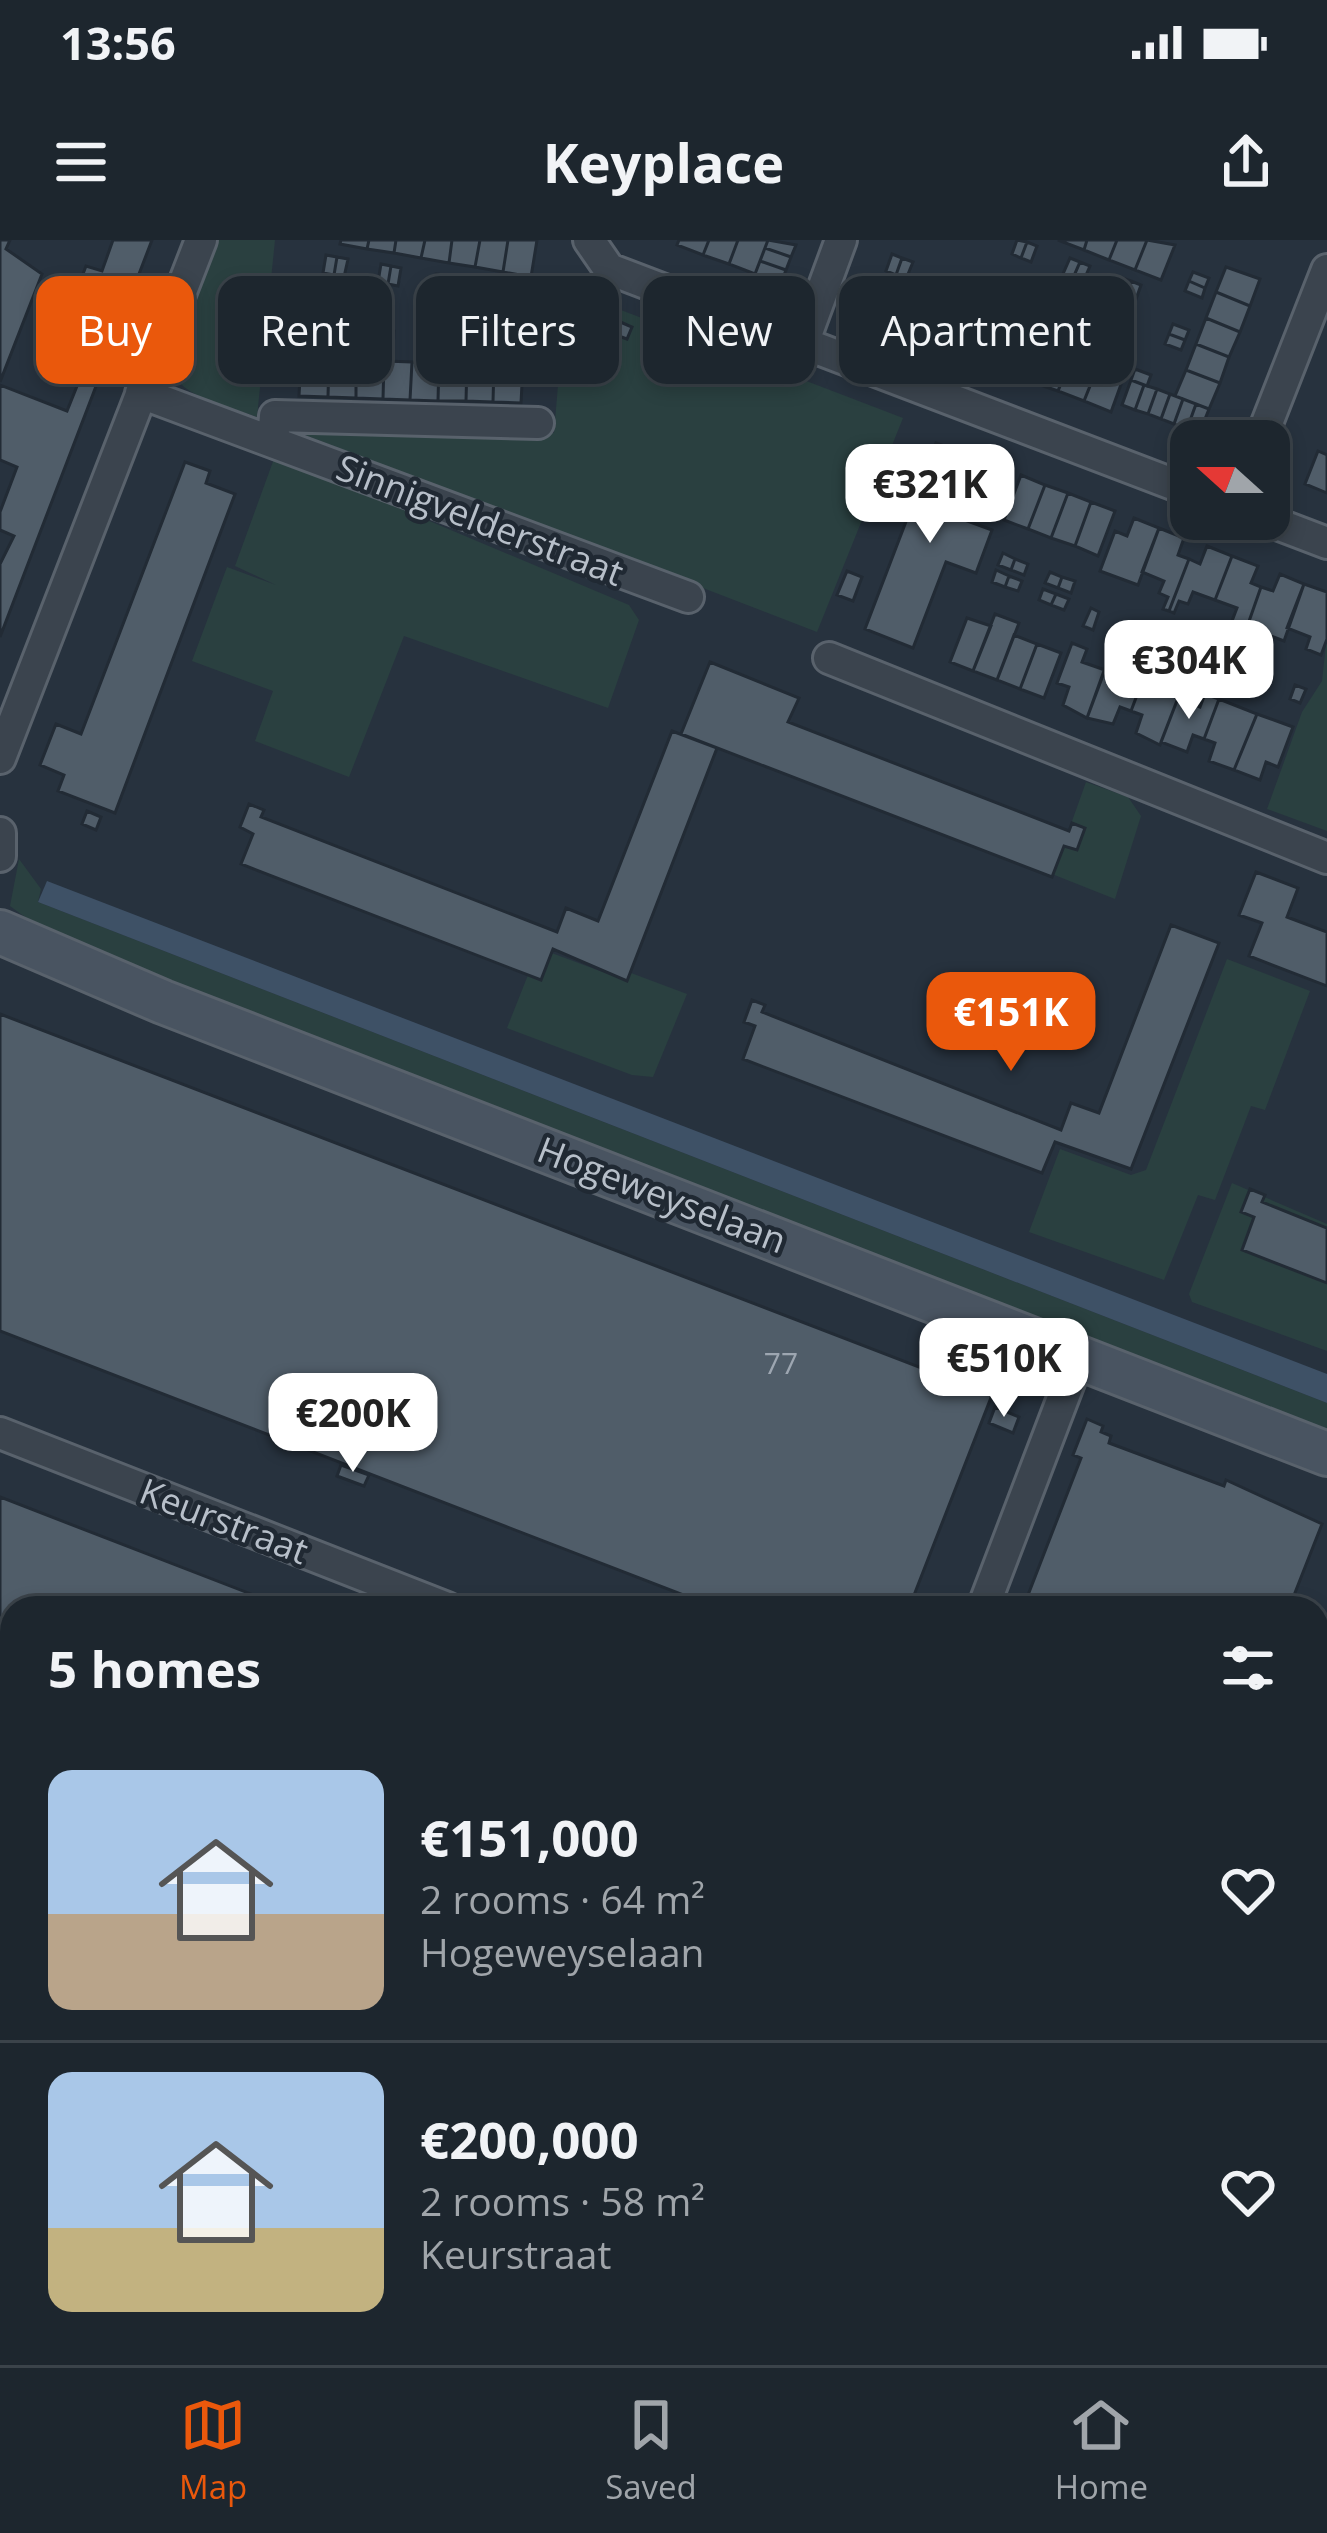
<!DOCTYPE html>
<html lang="en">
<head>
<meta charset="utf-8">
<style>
  :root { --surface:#1d262e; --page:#252e36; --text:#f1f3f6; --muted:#a0a5aa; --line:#3b434a; --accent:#ea580c }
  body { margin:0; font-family:"Open Sans",sans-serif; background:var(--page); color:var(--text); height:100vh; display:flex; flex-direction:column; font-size:45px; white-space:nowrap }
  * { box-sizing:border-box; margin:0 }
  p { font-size:39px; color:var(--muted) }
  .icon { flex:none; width:66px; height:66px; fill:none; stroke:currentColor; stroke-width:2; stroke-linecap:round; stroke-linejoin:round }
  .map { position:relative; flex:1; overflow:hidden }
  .drawer { position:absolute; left:0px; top:1356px; width:1329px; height:771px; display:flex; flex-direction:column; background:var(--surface); border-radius:36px 36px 0 0; box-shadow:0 6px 18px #0003,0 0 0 3px var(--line) }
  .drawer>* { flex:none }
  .hud { position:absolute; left:36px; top:36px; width:1257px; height:108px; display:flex; gap:24px }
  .needle { width:78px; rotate:291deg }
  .buttons { position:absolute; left:1170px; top:180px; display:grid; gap:24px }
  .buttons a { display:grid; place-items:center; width:120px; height:120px; border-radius:24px; background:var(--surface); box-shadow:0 6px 18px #0003,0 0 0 3px var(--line); font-size:60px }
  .price { position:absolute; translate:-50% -102px; padding:0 27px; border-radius:24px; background:#fff; color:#222; font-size:39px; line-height:78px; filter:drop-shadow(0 3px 6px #0008) }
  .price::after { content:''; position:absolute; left:50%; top:72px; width:36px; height:27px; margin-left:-18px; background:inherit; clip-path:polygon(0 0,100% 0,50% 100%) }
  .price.selected { background:var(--accent); color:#fff }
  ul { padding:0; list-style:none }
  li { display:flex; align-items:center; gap:36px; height:300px; padding:0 48px }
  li+li { border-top:3px solid var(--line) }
  li span { display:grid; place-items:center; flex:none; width:336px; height:240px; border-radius:24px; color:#555 }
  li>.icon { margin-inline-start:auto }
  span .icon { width:144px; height:144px; fill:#fffc; stroke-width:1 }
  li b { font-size:51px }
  h2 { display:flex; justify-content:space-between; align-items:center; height:144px; padding:0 48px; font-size:51px }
  .pill { padding:0 42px; border-radius:24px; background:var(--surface); box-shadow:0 6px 18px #0003,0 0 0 3px var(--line); font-size:42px; line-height:108px }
  .pill.selected { background:var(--accent); color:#fff }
  .status { display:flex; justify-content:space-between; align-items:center; height:84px; padding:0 60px; background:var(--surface); direction:ltr }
  .status svg { height:33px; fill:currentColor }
  header { display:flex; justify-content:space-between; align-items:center; height:156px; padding:0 48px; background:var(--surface); font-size:54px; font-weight:700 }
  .tabs { display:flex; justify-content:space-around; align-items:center; height:168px; border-top:3px solid var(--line); background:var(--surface); font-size:33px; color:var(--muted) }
  .tabs a { display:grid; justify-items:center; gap:6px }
  .tabs .selected { color:var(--accent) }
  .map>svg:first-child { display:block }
  .green { fill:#2a4040 }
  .water { fill:#3e5166 }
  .building { fill:#505d69; stroke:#222b35; stroke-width:3 }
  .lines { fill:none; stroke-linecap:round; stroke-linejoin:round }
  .street-casing { stroke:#59626c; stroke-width:36 }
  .secondary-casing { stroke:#59626c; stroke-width:48 }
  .street { stroke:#3b444e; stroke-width:30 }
  .secondary { stroke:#495461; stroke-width:42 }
  .labels { text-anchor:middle; stroke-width:9; stroke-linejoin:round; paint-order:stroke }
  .number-label { font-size:30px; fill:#9da6b1 }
  .street-label { font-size:36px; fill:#b7bfc9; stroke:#202933 }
</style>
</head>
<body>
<div class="status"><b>13:56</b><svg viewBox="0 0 49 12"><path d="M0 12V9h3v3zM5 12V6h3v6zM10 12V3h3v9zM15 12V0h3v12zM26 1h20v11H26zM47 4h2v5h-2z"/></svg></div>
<header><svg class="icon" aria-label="menu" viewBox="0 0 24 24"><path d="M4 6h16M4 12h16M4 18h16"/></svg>Keyplace<svg class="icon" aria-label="share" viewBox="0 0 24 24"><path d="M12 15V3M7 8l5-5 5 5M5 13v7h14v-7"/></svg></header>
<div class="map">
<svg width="1327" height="2125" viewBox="0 0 1327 2125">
  <rect width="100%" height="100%" fill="#27323e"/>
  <path class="green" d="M215,0H275L257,177C228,166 175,157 169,123Z
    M566,49L903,178L817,392L287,188L554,193Z
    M275,216L629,365L639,380L608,468L404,396L349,537L255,501L273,451L192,421L227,327L276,345L235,326Z
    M1327,395V591L1267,569L1302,472L1322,441Z
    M1086,542L1128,557L1141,576L1115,659L1052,634L1064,604L1078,608L1085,590L1071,584Z
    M19,619L41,649L38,662L1327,1163V1196L67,708L10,666Z
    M549,712L627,741L631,733L687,754L653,837L632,835L507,788L528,735Z
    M1227,719L1310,751L1265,870L1251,866L1215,960L1198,955L1164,1040L1029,992L1060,909L1131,935L1146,930Z
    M1232,943L1327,984V1111L1192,1062L1189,1054Z"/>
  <path class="water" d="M47,641L1327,1134V1163L38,662Z"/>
  <path class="building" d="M0,0H10L6,9L42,34L0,142Z
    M113,0H152L0,397V324L14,296L0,290V272L17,227L0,220V145L67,171L81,136L49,124L86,26L102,31Z
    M341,0H369L367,9L340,4Z
    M369,0H396L394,13L367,9Z
    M396,0H425L421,18L394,13Z
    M425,0H452L449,23L421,18Z
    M452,0H480L475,27L449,23Z
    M480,0H508L503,32L475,27Z
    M508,0H537L531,37L503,32Z
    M679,0H709L703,15L677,5Z
    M709,0H738L729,24L703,15Z
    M738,0H768L755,34L729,24Z
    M768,0L796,5L791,17L765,8Z
    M1017,0L1027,2L1021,18L1012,14Z
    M1058,0H1087L1084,10Z
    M1087,0H1117L1109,20L1084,10Z
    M1117,0H1147L1135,30L1109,20Z
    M1147,0L1175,5L1161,40L1135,30Z
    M1027,2L1037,6L1031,22L1021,18Z
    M765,8L791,17L786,30L760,21Z
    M892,14L902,18L896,35L886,31Z
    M326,15L337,17L334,35L323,33Z
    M337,17L348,19L344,37L334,35Z
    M902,18L913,22L906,39L896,35Z
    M1070,18L1080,22L1073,38L1063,34Z
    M760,21L786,30L781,43L755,34Z
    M1080,22L1090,26L1083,42L1073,38Z
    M381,24L391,26L388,44L378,42Z
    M391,26L401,28L398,46L388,44Z
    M1226,27L1260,39L1250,66L1216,52Z
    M1193,32L1209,38L1205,48L1189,41Z
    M436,34L446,35L443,53L432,51Z
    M446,35L456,37L453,55L443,53Z
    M945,35L954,38L948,55L938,51Z
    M865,36L892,46L878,81L852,71Z
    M954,38L964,42L958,59L948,55Z
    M1122,38L1131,41L1125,58L1115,54Z
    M1131,41L1141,45L1135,62L1125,58Z
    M1189,41L1205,48L1202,58L1185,51Z
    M490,43L501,45L498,63L488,61Z
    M501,45L511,46L508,64L498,63Z
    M892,46L918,56L904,92L878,81Z
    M1216,52L1250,66L1240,92L1206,78Z
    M996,54L1006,58L1000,75L990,71Z
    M918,56L943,66L930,101L904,92Z
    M1006,58L1016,62L1010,78L1000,75Z
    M295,62L332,66L331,87H317V78L294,76Z
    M534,64L543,65L542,78L528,77Z
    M943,66L969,76L956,111L930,101Z
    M1048,74L1058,78L1052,94L1042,91Z
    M969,76L995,86L981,122L956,111Z
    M1058,78L1068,82L1062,98L1052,94Z
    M1206,78L1240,92L1229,117L1196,104Z
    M618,81L632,87L627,99L613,94Z
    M1173,84L1189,90L1185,100L1169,94Z
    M995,86L1021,96L1007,131L981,122Z
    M317,88L328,89L327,106H317Z
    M328,89H339L338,107L327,106Z
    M373,90H383L382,108H372Z
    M383,90L394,91L393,109L382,108Z
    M429,92H439L438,110H428Z
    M439,92L450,93L449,111L438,110Z
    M484,94H495L494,112H483Z
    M495,94H505V113L494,112Z
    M1100,94L1110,98L1103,114L1093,110Z
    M1169,94L1185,100L1181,110L1165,104Z
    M1021,96L1047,106L1032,142L1007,131Z
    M1110,98L1120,101L1113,118L1103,114Z
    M1196,104L1229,117L1220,143L1186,130Z
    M1047,106L1072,116L1058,151L1032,142Z
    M1072,116L1098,126L1084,161L1058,151Z
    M301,119L329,120L328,157L299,156Z
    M329,120H356V158L328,157Z
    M356,120L384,121L383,159L356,158Z
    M384,121L412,122L410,160L383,159Z
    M412,122L439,123L438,161L410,160Z
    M439,123H467L466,161H438Z
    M467,123L494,124L493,162L466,161Z
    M494,124L523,125L521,163L493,162Z
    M1098,126L1124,136L1111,172L1084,161Z
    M1135,129L1151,135L1147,146L1131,140Z
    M1186,130L1220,143L1209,169L1175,156Z
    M1131,140L1144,145L1135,170L1122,165Z
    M1144,145L1157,149L1148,174L1135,170Z
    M1157,149L1170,154L1161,179L1148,174Z
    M1170,154L1183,159L1174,184L1161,179Z
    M1183,159L1196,164L1187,189L1174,184Z
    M1196,164L1209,169L1199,194L1187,189Z
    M936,203L984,221L962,279L992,290L976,333L946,322L913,408L865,389Z
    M1318,211L1327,215V253L1305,244Z
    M185,222L210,231L206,243L235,254L115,573L58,551L64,535L40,525L56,484L81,494Z
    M1021,235L1045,245L1028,289L1004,280Z
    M1045,245L1068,253L1051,298L1028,289Z
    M1068,253L1091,262L1075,306L1051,298Z
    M1091,262L1115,271L1098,316L1075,306Z
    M1134,278L1159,288L1138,345L1100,331L1115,291L1127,296Z
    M1159,288L1184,298L1178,315L1189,319L1169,371L1163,369L1168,357L1159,353L1164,341L1142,332Z
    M1207,306L1232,316L1215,360L1193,352L1188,364L1179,361L1174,373L1169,371L1189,319L1200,324Z
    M1003,313L1015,319L1011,330L998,325Z
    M1232,316L1258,326L1251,343L1261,347L1247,387L1232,381L1237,368L1215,360Z
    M1015,319L1028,324L1024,335L1011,330Z
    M996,330L1009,336L1005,347L992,342Z
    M847,331L862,337L853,361L837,355Z
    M1050,332L1062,337L1058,348L1045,343Z
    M1280,334L1304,344L1284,401L1247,387L1261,347L1273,351Z
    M1009,336L1022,341L1018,351L1005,347Z
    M1062,337L1075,341L1071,353L1058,348Z
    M1304,344L1327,352V399L1321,415L1306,409L1310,397L1287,388Z
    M1043,349L1056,354L1051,365L1039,360Z
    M1056,354L1069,359L1064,370L1051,365Z
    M1091,368L1099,372L1093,390L1083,386Z
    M995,374L1019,383L997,440L973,431Z
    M967,378L991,386L973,431L950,422Z
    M1014,395L1037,404L1020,449L997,440Z
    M1072,403L1087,409L1082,422L1105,430L1087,478L1063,465L1069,447L1057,443Z
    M1037,404L1061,413L1044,458L1020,449Z
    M1109,417L1146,431L1131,471L1120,467L1113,484L1087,478Z
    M710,422L799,458L788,482L1069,591L1072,583L1085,588L1077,610L1064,606L1052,637L681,494Z
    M1146,431L1161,437L1156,449L1178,458L1160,505L1136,493L1142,475L1131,471Z
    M1295,445L1306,449L1300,463L1290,459Z
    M1205,454L1219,459L1204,499L1193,495L1187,512L1161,502L1178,458L1200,467Z
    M1219,459L1257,474L1234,530L1209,521L1215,503L1204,499Z
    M1257,474L1293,487L1278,527L1266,522L1260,540L1234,530Z
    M672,491L717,508L627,741L553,709L541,740L241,624L253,594L240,587L249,564L264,570L261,577L557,692L566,668L598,681Z
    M87,571L101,577L96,590L82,584Z
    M1256,632L1298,648L1287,677L1327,692V746L1249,716L1262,683L1239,675Z
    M1171,685L1219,703L1131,929L1055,902L1042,933L743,819L755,786L744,782L752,760L765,765L762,772L1061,890L1071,863L1099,873Z
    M0,774L992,1155L909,1368H717L0,1091Z
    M1250,949L1265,955L1262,962L1327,988V1043L1242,1010L1254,977L1241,972Z
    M995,1167L1019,1177L1013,1193L989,1183Z
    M1087,1179L1103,1186L1101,1192L1111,1196L1109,1203L1224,1246L1226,1240L1322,1284L1289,1368H1023L1081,1218L1073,1215Z
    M341,1225L369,1235L364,1246L337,1236Z
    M0,1257L287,1368H12V1461L0,1457Z
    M1327,1457V1591L1317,1587V1483Z
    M0,1600L12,1605V1904L0,1899Z
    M1317,1788L1327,1792V1909L1317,1935Z
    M559,2115H799L795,2125H585Z
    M891,2115H942L938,2125H917Z
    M1143,2115H1248L1244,2125H1169Z"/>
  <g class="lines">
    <defs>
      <path id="street" d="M589,0L609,29L1191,251
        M802,106L841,0
        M141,153L688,357
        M1260,201L1327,30
        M273,202L275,176L538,183
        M1264,279L1327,303
        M829,418L1327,618
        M0,518L201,0
        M0,593V616
        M0,1193L447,1368
        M983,1368L1079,1116
        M0,1526L12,1530
        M0,2022L12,2027
        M1317,2081L1327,2055
        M241,2115L267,2125
        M1301,2125L1304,2115
        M1326,2125L1327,2123"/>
      <path id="secondary" d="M0,692L163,762L1327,1214"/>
    </defs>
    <use href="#street" class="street-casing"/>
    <use href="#secondary" class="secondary-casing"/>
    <use href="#street" class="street"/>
    <use href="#secondary" class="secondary"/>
  </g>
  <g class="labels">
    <g class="number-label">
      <text x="781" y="1134">77</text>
    </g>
    <g class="street-label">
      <text transform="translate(480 280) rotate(21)" y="13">Sinnigvelderstraat</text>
      <text transform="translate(662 955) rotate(21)" y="13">Hogeweyselaan</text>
      <text transform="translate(224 1281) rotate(21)" y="13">Keurstraat</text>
    </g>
  </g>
</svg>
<div class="buttons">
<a><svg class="needle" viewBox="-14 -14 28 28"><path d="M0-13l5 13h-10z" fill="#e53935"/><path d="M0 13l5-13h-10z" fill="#a0a5aa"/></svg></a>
</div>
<b class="price" style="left:930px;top:306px">€321K</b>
<b class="price" style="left:1189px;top:482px">€304K</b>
<b class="price selected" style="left:1011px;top:834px">€151K</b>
<b class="price" style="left:1004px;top:1180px">€510K</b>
<b class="price" style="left:353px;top:1235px">€200K</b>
<div class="hud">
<a class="pill selected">Buy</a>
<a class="pill">Rent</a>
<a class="pill">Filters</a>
<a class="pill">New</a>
<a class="pill">Apartment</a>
</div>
<section class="drawer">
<h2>5 homes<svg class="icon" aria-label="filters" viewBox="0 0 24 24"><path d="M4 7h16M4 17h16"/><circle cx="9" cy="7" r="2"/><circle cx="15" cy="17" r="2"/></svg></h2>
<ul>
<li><span style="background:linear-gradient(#a9c7e8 60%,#b9a48a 0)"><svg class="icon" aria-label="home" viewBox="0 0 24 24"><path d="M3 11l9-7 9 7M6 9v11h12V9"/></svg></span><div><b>€151,000</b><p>2 rooms · 64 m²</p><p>Hogeweyselaan</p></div><svg class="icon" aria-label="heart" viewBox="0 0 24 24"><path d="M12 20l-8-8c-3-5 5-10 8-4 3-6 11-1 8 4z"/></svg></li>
<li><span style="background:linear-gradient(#a9c7e8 65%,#c2b280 0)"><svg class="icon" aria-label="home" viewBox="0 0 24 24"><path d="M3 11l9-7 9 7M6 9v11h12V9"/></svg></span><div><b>€200,000</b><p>2 rooms · 58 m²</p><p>Keurstraat</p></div><svg class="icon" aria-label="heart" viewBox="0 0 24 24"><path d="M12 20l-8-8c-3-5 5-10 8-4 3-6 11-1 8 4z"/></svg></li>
</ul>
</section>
</div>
<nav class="tabs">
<a class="selected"><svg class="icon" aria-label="map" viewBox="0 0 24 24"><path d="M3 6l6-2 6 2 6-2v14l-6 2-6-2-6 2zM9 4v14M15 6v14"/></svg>Map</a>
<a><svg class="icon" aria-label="saved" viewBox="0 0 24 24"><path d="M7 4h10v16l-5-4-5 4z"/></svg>Saved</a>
<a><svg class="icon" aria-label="home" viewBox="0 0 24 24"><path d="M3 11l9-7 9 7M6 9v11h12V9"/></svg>Home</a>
</nav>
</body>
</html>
